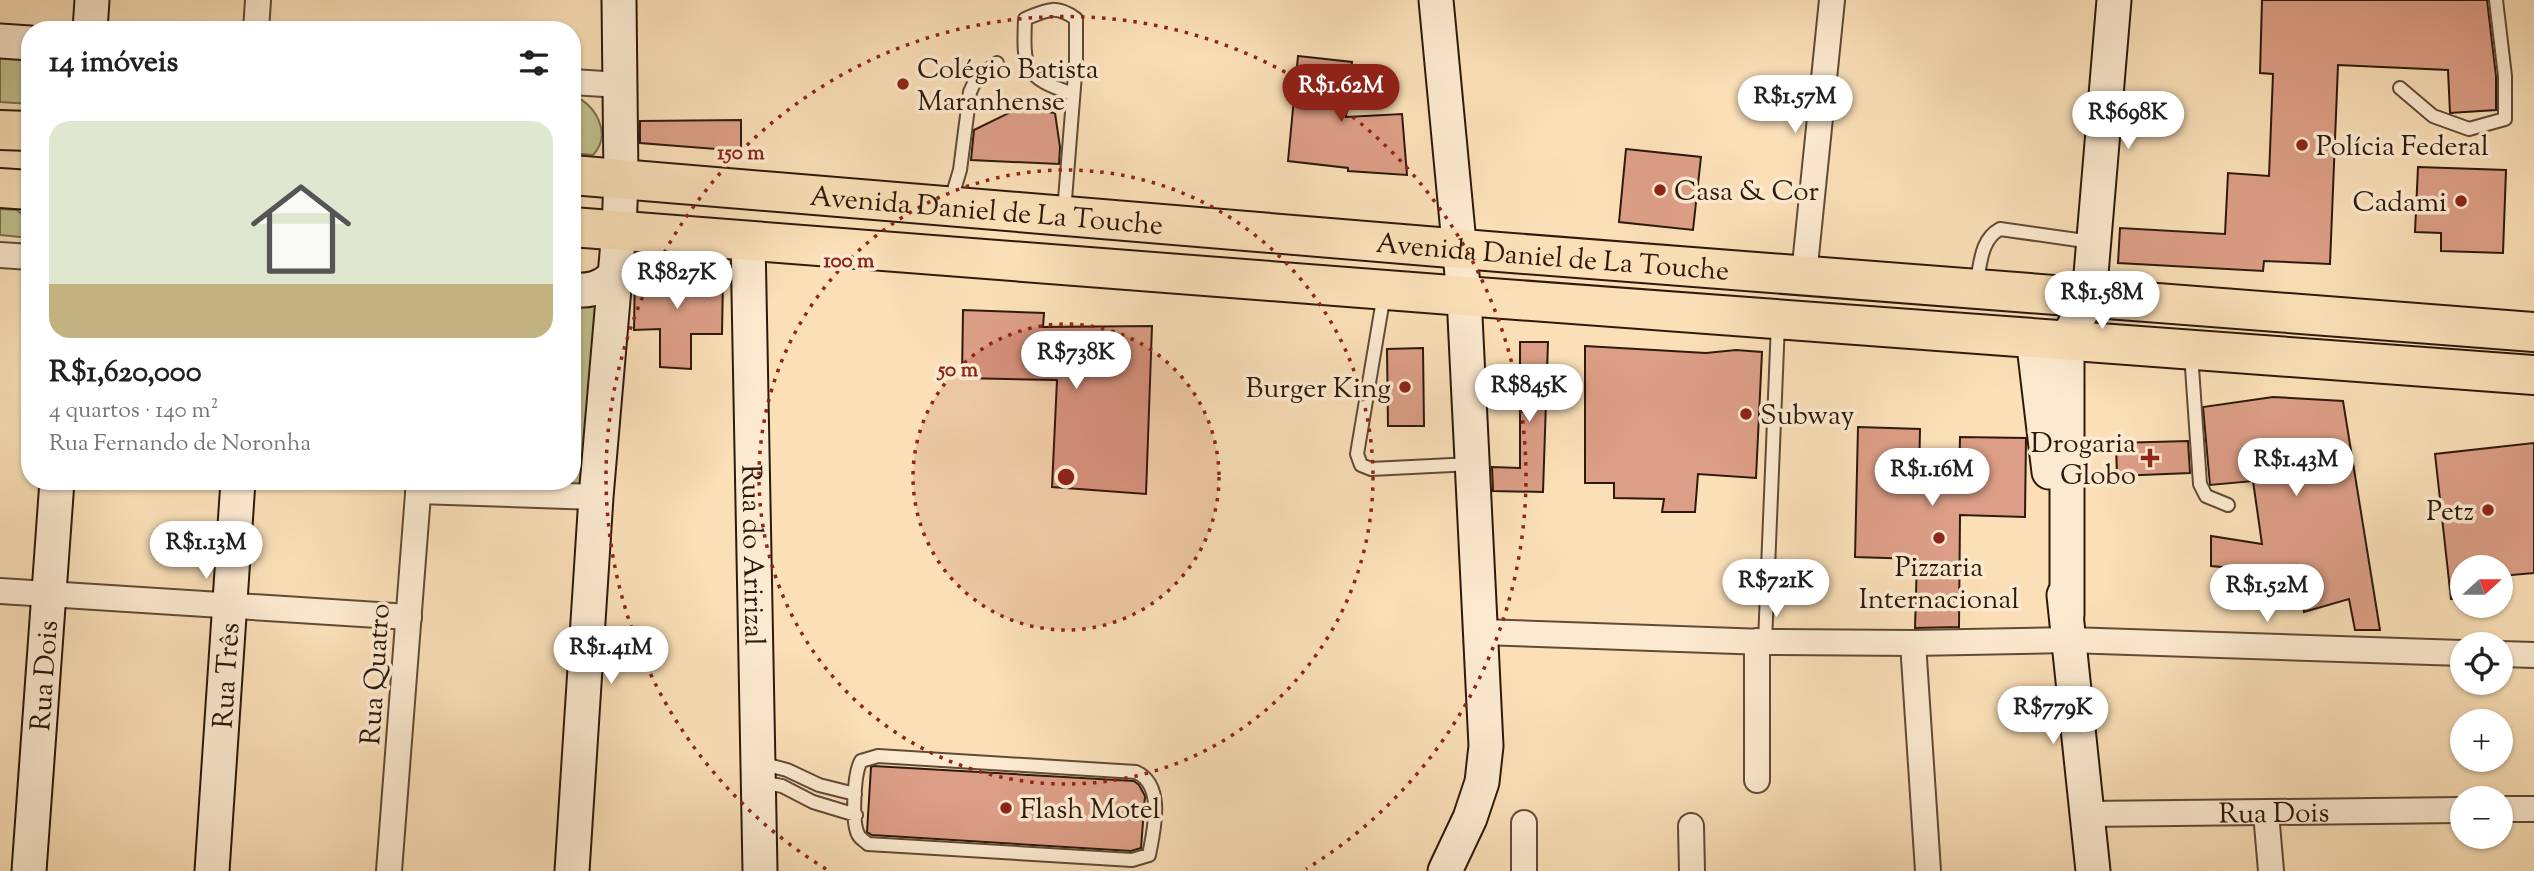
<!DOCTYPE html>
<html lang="pt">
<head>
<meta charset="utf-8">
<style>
  :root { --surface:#fff; --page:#f6f6f6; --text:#202124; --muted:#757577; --accent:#8f2418 }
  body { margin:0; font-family:"Sorts Mill Goudy",serif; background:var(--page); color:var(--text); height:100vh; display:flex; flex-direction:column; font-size:26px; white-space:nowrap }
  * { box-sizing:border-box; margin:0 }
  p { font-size:23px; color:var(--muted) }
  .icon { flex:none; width:38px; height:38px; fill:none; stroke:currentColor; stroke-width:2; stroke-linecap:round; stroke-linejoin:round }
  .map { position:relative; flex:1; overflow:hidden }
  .drawer { position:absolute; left:21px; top:21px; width:560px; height:469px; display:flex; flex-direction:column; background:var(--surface); border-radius:28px; box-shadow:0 2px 5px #0004 }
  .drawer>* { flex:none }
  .needle { width:46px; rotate:69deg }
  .fabs { position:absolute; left:2450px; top:555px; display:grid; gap:14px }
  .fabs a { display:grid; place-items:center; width:63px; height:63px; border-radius:50%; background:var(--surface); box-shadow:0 2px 5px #0004; font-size:35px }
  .price { position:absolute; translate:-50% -60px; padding:0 16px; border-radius:24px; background:#fff; color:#222; font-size:23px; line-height:46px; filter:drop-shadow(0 2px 4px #0008) }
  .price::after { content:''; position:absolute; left:50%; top:42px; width:21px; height:16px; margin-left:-10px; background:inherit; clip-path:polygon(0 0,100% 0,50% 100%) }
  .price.selected { background:var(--accent); color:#fff }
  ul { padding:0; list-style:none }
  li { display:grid; align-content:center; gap:14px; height:371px; padding:0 28px }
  li span { display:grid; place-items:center; height:217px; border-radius:21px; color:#555 }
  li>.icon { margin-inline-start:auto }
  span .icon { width:126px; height:126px; fill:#fffc; stroke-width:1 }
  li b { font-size:30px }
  h2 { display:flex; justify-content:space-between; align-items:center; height:84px; padding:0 28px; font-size:30px }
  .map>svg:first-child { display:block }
  .green { fill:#bfc18d; stroke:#766d4c; stroke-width:2 }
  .building { fill:#dc9e86; stroke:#2e190c; stroke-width:2 }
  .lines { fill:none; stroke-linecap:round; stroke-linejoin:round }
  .lane-casing { stroke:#614a37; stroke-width:16 }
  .street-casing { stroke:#614a37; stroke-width:28 }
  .secondary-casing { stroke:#2e190c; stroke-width:37 }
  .primary-casing { stroke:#2e190c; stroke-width:42 }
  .lane { stroke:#fcead0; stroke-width:12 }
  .street { stroke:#fcead0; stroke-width:24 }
  .secondary { stroke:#fcead0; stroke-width:33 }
  .primary { stroke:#fadfb7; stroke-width:38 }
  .ring { fill:none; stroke:#8f2418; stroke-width:3.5; stroke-dasharray:3.5 7 }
  .poi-dot { fill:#8f2418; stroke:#fcead0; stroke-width:2.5 }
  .labels { text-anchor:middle; stroke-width:7; stroke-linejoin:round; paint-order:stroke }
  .poi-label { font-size:28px; fill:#2e190c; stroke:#fcead0; text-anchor:start }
  .street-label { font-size:28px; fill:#2e190c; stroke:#fcead0 }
  .centre { fill:#8f2418; stroke:#fcead0; stroke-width:3.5 }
  .ring-label { font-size:21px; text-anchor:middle; font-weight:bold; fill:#8f2418; stroke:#fcead0; stroke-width:7; stroke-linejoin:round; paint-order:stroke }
</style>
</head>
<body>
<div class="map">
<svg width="2534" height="871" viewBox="0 0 2534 871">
  <rect width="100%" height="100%" fill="#fadfb7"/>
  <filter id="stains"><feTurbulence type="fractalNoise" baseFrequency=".00286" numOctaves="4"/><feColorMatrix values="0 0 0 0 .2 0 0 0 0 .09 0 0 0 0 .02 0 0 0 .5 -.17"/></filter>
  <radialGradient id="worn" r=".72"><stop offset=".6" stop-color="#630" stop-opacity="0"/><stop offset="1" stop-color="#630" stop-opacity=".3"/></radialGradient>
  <path class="green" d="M0,56L30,59V104L0,102Z
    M572,95C595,103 613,134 593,155L572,153Z
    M0,209L17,210L30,221V238L0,235Z
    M572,303L599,305L588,486L492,481H572Z"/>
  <path class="building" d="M2262,0H2487L2496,76V110L2450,113L2448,70L2338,65L2330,264L2264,261L2263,271L2118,263L2120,228L2225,234L2228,173L2269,176L2273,74L2260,73Z
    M1298,56L1352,62L1346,117L1402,114L1407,175L1348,171V168L1288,161Z
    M1019,108L1055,113L1060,147L1059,164L971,160L974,130Z
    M741,120V151L640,143V121Z
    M1626,149L1701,157L1693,230L1619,222Z
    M2418,167L2506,170L2503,253L2441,251V233L2415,232Z
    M635,270H691V280H723L722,334H691V369L660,367V329L634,330Z
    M963,310L1044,313L1043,327L1152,326L1146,494L1052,487L1057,380L962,378Z
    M1520,342H1548L1543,492L1493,491L1492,467L1520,468Z
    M1585,346L1706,353L1736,350L1762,352L1756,478L1698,474L1695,512H1662L1664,499L1614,498V483H1585Z
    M1423,348L1424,426H1388L1387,349Z
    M2273,397L2343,401L2380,630H2355L2349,599L2304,612L2299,574L2211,566V536L2262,544L2253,481L2210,485L2203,407Z
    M1858,427L1920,429L1919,478L1959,481L1960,437L2026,438L2025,517L1960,515L1959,627L1915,628L1917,559L1855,557Z
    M2188,441L2190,473L2117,476L2116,443Z
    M2534,443V573L2501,576V567H2462V599H2451L2435,454Z
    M873,766L1134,781L1139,785L1145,796L1141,848L1131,851L872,835L867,832L871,767Z"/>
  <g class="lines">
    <defs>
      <path id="lane" d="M2400,88L2433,116L2469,129L2505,119V76L2496,0
        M950,203L960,170L970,92L975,81L997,63
        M1064,212L1076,62V19C1056,4 1046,10 1025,19C1023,70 1024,77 1073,94
        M1976,285C1981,264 1980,240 2000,229L2092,242
        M1384,294L1357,454L1361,465L1371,469L1472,464
        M2191,353L2200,484L2206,496L2228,505
        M1765,642L1778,323
        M878,756L1136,772C1165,785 1154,830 1149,855L1132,860L868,844C865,841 861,839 859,836C851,824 854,773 861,761Z
        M760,763L787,770L819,785L855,794
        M760,782L782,786L813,802L856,815"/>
      <g id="street">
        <path d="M256,30L258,0"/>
        <path d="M572,82L620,85"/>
        <path d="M0,255L30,257"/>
        <path d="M1804,275L1832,0"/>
        <path d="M418,491L596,497"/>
        <path d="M0,591L409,617"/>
        <path d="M1481,632L1765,642L1913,643L2069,640L2462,653"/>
        <path d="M1913,643L1928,871"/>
        <path d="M2501,654L2534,655"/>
        <path d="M1757,780V641"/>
        <path d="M2501,809H2534"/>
        <path d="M2266,813L2271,871"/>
        <path id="s1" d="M2087,814L2462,810"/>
        <path d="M1524,823V871"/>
        <path d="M1691,826L1692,871"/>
        <path d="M389,871L419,481"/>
      </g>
      <g id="secondary">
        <path d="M1436,0L1464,296L1486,746L1482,782L1470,818L1445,871"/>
        <path d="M90,30L92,0"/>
        <path d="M0,41L30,43"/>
        <path id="s2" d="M748,240L760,871"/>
        <path d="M572,290C589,291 601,289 613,277"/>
        <path d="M2033,337L2049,472"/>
        <path d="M2064,595L2093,871"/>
        <path d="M2067,615V339L2089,298L2114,0"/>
        <path id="s3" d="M29,871L57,481"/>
        <path id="s4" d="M212,871L238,481"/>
        <path d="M572,871L596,497L619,230L621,179L619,0"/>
      </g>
      <g id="primary">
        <path d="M0,130L30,131"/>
        <path id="s5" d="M572,175L1499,252L2534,332"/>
        <path d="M0,188L30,190"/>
        <path d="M572,227L1464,296L2534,375"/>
      </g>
    </defs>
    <use href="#lane" class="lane-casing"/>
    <use href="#street" class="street-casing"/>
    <use href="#secondary" class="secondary-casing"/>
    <use href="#primary" class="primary-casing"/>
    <use href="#lane" class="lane"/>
    <use href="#street" class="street"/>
    <use href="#secondary" class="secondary"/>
    <use href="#primary" class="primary"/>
  </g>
  <circle cx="1066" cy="477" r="153" fill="#8f2418" fill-opacity=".12"/>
  <g class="ring">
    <circle cx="1066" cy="477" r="153"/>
    <circle cx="1066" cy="477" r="307"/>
    <path d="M826 869A460 460 0 1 1 1306 869"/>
  </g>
  <g class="poi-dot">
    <circle cx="903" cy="84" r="7"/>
    <circle cx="2302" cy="145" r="7"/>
    <circle cx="1660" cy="190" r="7"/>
    <circle cx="2461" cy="201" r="7"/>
    <circle cx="1405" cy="387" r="7"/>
    <circle cx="1746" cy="414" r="7"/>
    <path d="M2146.5 447.5h7v7h7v7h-7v7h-7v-7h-7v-7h7z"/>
    <circle cx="2488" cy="510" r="7"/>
    <circle cx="1939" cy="538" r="7"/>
    <circle cx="1006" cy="808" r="7"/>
  </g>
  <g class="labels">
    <g class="poi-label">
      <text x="917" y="78">Colégio Batista<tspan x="917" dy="32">Maranhense</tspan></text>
      <text x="2316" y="155">Polícia Federal</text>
      <text x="1674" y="200">Casa &amp; Cor</text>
      <text x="2447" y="211" text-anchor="end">Cadami</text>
      <text x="1391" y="397" text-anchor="end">Burger King</text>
      <text x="1760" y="424">Subway</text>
      <text x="2136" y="452" text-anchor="end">Drogaria<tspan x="2136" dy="32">Globo</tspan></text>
      <text x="2474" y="520" text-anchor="end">Petz</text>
      <text x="1939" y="576" text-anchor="middle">Pizzaria<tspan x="1939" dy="32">Internacional</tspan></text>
      <text x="1020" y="818">Flash Motel</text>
    </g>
    <g class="street-label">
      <text dy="10" stroke="none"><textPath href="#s5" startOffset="416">Avenida Daniel de La Touche</textPath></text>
      <text dy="10" stroke="none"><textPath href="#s5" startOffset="984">Avenida Daniel de La Touche</textPath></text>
      <text dy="10" stroke="none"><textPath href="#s2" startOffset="315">Rua do Aririzal</textPath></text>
      <text transform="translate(374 674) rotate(-86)" y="10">Rua Quatro</text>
      <text dy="10" stroke="none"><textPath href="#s3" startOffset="196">Rua Dois</textPath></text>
      <text dy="10" stroke="none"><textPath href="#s4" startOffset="196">Rua Três</textPath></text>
      <text dy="10" stroke="none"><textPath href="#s1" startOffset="187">Rua Dois</textPath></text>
    </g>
  </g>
  <circle cx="1066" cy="477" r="10" class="centre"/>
  <g class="ring-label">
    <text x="741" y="159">150 m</text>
    <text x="849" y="267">100 m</text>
    <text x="958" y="376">50 m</text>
  </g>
  <rect width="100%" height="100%" filter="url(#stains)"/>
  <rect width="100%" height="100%" fill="url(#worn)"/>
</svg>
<div class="fabs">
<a><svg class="needle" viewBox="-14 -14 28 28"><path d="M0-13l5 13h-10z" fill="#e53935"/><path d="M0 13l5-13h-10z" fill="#757577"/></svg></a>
<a><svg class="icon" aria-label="locate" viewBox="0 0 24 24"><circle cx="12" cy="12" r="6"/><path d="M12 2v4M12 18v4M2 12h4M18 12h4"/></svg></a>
<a>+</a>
<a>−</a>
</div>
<b class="price selected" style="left:1341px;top:124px">R$1.62M</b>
<b class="price" style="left:1795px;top:135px">R$1.57M</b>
<b class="price" style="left:2128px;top:151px">R$698K</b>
<b class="price" style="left:677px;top:311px">R$827K</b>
<b class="price" style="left:2102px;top:331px">R$1.58M</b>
<b class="price" style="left:1076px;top:391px">R$738K</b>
<b class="price" style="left:1529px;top:424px">R$845K</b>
<b class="price" style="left:2296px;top:498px">R$1.43M</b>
<b class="price" style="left:1932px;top:508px">R$1.16M</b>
<b class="price" style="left:206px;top:581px">R$1.13M</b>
<b class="price" style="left:1776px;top:619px">R$721K</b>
<b class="price" style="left:2267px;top:624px">R$1.52M</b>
<b class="price" style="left:611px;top:686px">R$1.41M</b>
<b class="price" style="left:2053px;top:746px">R$779K</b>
<section class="drawer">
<h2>14 imóveis<svg class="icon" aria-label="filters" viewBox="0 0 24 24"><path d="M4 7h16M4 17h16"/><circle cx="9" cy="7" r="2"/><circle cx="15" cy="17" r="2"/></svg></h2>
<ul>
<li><span style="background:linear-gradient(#dfe7d0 75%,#c2b280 0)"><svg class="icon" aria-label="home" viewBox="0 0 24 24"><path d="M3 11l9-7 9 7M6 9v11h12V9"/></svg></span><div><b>R$1,620,000</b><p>4 quartos · 140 m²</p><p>Rua Fernando de Noronha</p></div></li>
</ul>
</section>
</div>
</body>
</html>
